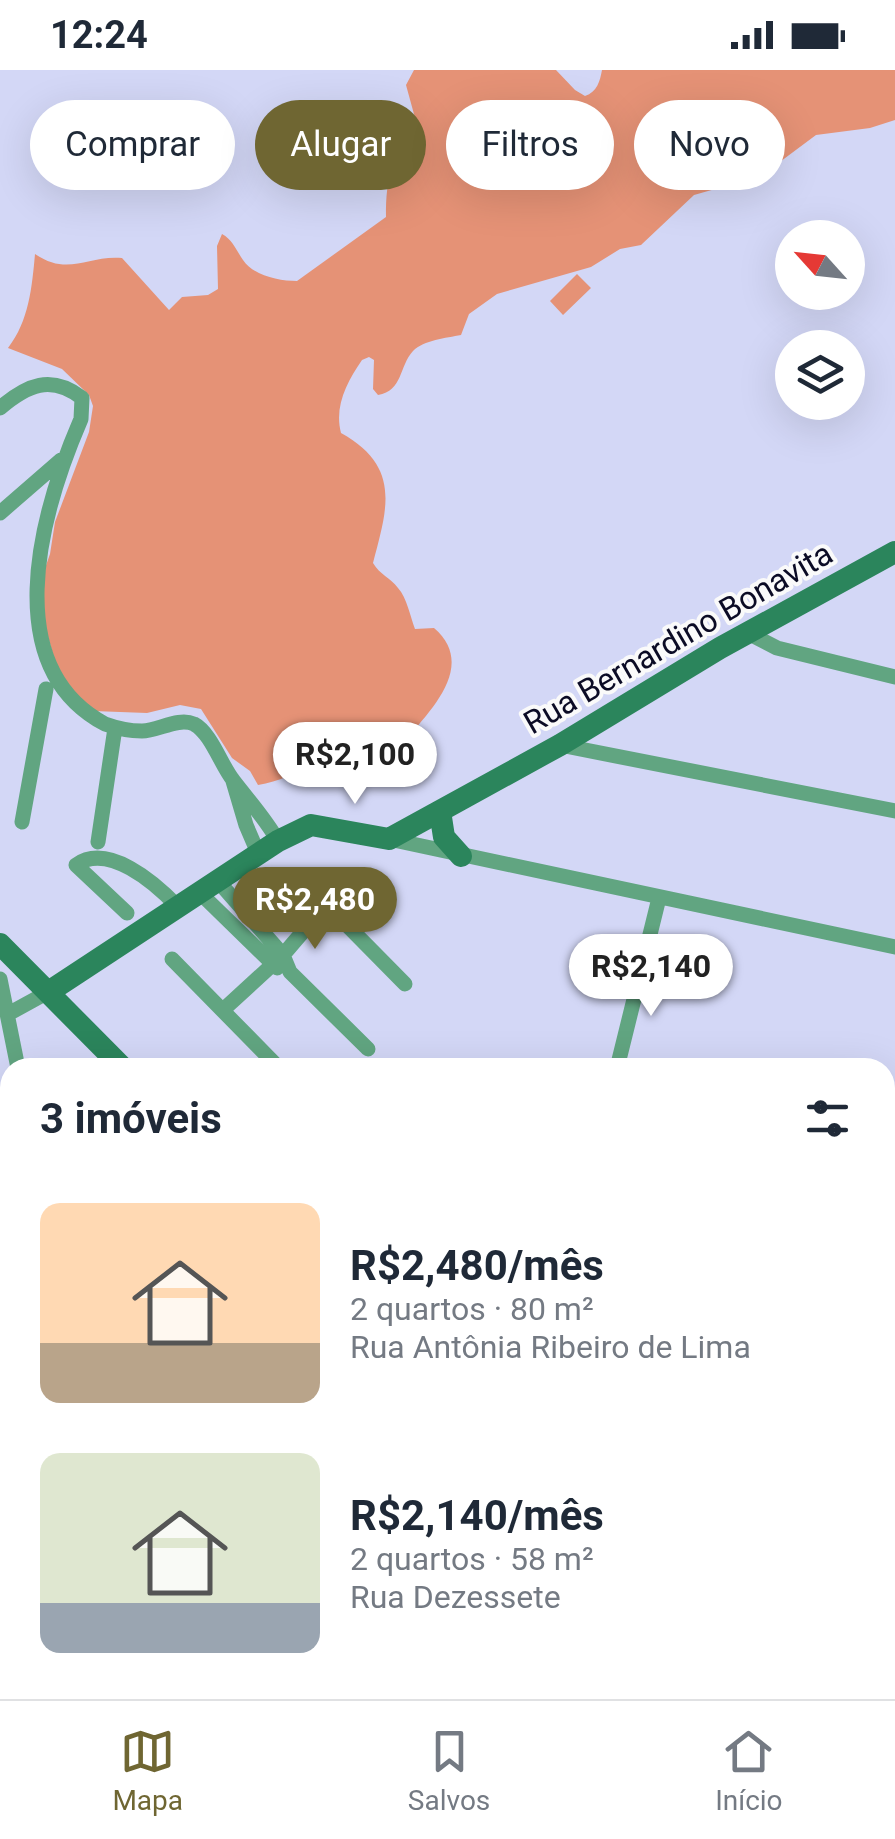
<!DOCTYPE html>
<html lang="pt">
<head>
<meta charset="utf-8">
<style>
  :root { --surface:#fff; --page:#f6f6f7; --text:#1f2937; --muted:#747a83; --line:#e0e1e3; --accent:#6f6632 }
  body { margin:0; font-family:Roboto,sans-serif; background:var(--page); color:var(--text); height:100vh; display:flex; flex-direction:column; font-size:38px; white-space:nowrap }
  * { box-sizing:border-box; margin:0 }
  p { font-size:32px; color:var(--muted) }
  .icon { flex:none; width:55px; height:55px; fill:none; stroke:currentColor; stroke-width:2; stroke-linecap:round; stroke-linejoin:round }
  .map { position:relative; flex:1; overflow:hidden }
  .sheet { position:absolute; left:0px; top:988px; width:895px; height:642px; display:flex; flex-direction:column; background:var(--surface); border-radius:30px 30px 0 0; box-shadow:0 10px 40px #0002 }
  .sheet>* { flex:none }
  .banner { position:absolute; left:30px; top:30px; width:835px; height:90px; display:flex; gap:20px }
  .needle { width:65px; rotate:297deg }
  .tools { position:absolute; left:775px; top:150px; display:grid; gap:20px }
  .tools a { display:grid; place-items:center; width:90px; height:90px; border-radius:50%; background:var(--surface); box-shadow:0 10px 40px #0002; font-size:50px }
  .price { position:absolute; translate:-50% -85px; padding:0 22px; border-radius:35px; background:#fff; color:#222; font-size:32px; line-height:65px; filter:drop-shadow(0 2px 5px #0008) }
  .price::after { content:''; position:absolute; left:50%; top:60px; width:30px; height:22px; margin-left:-15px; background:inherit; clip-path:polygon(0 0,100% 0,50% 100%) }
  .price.on { background:var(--accent); color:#fff }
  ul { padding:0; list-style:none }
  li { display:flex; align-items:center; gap:30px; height:250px; padding:0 40px }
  li span { display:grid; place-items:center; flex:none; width:280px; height:200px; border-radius:20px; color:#555 }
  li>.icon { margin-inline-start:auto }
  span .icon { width:120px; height:120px; fill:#fffc; stroke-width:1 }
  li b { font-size:42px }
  h2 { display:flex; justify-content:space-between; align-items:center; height:120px; padding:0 40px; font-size:42px }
  .chip { padding:0 35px; border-radius:45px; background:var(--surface); box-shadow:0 10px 40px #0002; font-size:35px; line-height:90px }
  .chip.on { background:var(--accent); color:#fff }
  .status { display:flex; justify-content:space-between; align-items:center; height:70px; padding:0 50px; background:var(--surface); direction:ltr }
  .status svg { height:28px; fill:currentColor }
  .tab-bar { display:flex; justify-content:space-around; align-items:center; height:140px; border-top:2px solid var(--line); background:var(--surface); font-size:28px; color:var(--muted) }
  .tab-bar a { display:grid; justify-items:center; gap:5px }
  .tab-bar .on { color:var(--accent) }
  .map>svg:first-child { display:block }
  .green { fill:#e59276 }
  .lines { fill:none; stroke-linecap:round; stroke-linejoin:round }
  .street { stroke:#61a581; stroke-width:15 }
  .secondary { stroke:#2b855c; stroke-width:22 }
  .labels { text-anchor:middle; stroke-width:8; stroke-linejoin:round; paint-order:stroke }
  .street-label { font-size:32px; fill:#0b0b25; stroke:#fafafa }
</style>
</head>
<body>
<div class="status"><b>12:24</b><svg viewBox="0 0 49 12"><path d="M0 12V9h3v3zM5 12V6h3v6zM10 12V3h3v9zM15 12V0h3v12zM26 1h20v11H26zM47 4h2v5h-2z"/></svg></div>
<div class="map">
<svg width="895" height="1629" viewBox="0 0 895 1629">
  <rect width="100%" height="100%" fill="#d3d7f6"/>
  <path class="green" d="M414,0H556L575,20L585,26C597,22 600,11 602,0H895V50L870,58L816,65L761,106L694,125L641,175L620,179L591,197L497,224L469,244L461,265C446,268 424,270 413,281C399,296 403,321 378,325L373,319L374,290L369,287L362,290C347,312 334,336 341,363C402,397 387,439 373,493C380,505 390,507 398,518C407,528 410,546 415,559L434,558C476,594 433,638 408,667L394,668L353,662C324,685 296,709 258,715L250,701L232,688L201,639L180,635L147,643L93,641L61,613L36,524L50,484L55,452L89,362L93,336L89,325L62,299L8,278C29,251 32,217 35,184C69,207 87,185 122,188L169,240L182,227L208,225L218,219L217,176L222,164C233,170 236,180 243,190C254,206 279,211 297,211L386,147C386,103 391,98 420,66L406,15Z
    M577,204L591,218L563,245L550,231Z
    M895,1185V1432L885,1430V1224L890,1191Z"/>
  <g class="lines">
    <path class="street" d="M0,338C27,315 51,304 82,328L81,349C37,451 0,598 105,654C116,658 130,661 142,661C158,661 178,647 194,654C211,663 221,695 233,710C249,731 265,748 278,771
      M0,443L61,390
      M748,563L777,578L895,607
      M560,675L895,741
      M233,711L246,755L258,783
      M22,752L46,619
      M389,769L895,877
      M98,772L115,658
      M217,810L283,885L290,902L368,979
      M199,822L277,898
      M127,843L76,795C108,772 155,813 177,836
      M172,889L279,998
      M0,909L18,998
      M223,940L283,885L319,843L334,842L405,914
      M8,944L50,921
      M617,998L659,828
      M0,1049L10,1047
      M885,1124L895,1112
      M0,1312L10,1313
      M0,1445L10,1446
      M885,1581L895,1582
      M15,1629L16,1620
      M192,1629L194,1620
      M338,1629L339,1620"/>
    <path class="secondary" d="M440,741L444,767L461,786
      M0,874L123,998
      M50,921L278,771L311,755L389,769L560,675L720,578L895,482
      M604,1620L609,1629
      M679,1620L686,1629
      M561,1629L562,1620"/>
  </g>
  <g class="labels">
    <g class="street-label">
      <text transform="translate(678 568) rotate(-30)" y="11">Rua Bernardino Bonavita</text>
    </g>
  </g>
</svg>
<div class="tools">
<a><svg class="needle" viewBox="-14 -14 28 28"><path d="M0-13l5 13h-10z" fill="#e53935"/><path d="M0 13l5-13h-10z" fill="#747a83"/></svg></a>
<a><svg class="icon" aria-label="layers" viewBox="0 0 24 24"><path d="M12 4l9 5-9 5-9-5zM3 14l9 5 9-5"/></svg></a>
</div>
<b class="price" style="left:355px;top:737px">R$2,100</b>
<b class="price on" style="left:315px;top:882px">R$2,480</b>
<b class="price" style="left:651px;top:949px">R$2,140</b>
<div class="banner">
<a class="chip">Comprar</a>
<a class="chip on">Alugar</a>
<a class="chip">Filtros</a>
<a class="chip">Novo</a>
</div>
<section class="sheet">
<h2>3 imóveis<svg class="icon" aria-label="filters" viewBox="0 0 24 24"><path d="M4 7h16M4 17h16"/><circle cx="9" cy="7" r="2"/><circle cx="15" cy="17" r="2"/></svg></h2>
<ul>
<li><span style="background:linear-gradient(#ffd9b3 70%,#b9a48a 0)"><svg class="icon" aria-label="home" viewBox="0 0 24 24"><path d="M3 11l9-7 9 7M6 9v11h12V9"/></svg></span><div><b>R$2,480/mês</b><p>2 quartos · 80 m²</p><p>Rua Antônia Ribeiro de Lima</p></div></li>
<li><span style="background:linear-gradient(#dfe7d0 75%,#9aa5b1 0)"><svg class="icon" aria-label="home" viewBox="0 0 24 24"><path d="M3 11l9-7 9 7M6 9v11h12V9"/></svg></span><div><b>R$2,140/mês</b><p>2 quartos · 58 m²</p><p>Rua Dezessete</p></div></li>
</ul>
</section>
</div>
<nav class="tab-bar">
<a class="on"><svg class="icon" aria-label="map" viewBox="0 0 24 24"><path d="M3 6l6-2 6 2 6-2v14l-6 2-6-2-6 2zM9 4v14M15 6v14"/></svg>Mapa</a>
<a><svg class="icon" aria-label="saved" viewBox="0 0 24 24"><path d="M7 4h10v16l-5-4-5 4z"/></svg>Salvos</a>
<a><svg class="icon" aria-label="home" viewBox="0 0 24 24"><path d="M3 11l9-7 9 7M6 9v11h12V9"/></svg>Início</a>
</nav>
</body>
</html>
